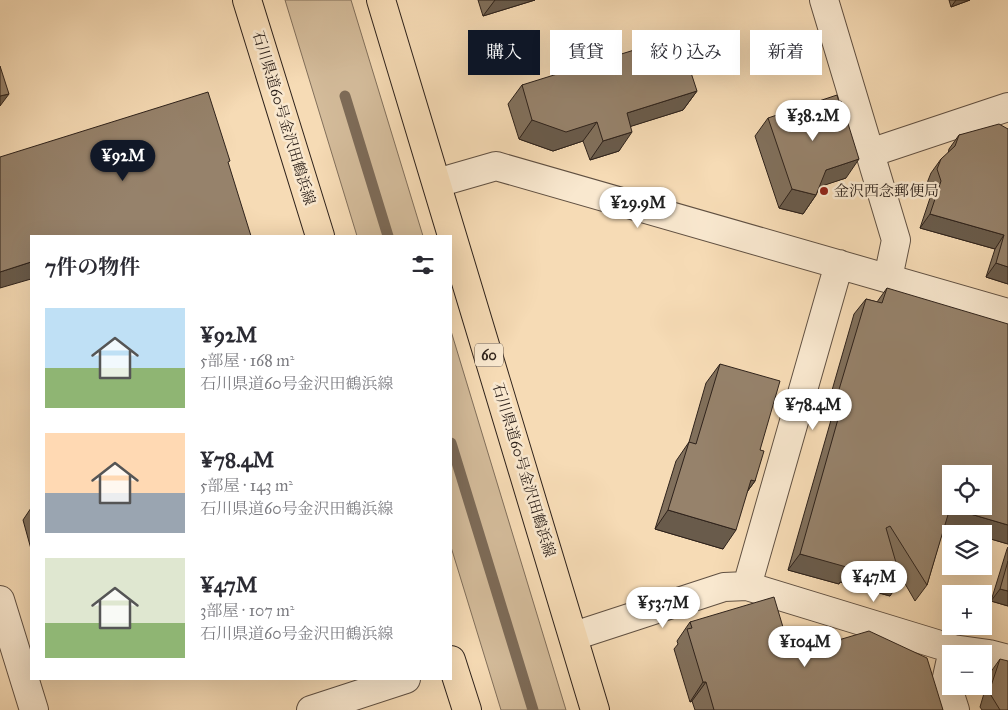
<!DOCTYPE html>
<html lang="ja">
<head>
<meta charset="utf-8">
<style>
  :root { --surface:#fff; --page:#f7f7f7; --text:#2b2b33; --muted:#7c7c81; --accent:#111827 }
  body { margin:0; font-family:"IM FELL Great Primer","Noto Serif JP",serif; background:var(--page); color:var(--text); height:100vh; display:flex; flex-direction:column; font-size:19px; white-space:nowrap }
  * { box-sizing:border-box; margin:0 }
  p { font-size:16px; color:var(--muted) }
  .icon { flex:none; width:28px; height:28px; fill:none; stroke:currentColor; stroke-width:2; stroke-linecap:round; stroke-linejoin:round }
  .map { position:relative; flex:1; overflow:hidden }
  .sheet { position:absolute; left:30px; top:235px; width:422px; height:445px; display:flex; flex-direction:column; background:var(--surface); border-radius:0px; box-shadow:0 5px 20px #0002 }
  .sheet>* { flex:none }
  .top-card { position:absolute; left:468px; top:30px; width:465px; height:45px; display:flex; gap:10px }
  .buttons { position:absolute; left:942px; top:465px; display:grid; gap:10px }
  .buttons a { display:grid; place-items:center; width:50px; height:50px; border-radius:0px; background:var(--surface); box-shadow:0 5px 20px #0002; font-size:25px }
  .price { position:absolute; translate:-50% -42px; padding:0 11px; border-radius:18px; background:#fff; color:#222; font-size:16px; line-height:32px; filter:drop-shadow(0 1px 2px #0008) }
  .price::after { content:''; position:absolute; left:50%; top:30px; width:15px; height:11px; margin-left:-8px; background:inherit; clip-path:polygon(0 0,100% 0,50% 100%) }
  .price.active { background:var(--accent); color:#fff }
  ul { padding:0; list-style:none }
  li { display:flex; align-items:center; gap:15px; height:125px; padding:0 15px }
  li span { display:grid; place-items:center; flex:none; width:140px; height:100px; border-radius:0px; color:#555 }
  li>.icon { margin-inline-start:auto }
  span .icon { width:60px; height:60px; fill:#fffc; stroke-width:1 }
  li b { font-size:21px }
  h2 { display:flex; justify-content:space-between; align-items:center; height:60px; padding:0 15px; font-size:21px }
  .tag { padding:0 18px; border-radius:0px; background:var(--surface); box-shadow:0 5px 20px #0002; font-size:18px; line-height:45px }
  .tag.active { background:var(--accent); color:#fff }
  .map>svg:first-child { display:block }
  .green { fill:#d4bc9b; stroke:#816f5b }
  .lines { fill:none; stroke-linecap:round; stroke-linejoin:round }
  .stream { stroke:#7d6b58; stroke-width:11 }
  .minor-casing { stroke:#605042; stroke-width:30 }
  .major-casing { stroke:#2e221b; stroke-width:30 }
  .minor { stroke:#f9e8cf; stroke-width:28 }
  .major { stroke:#f6dbb5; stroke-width:28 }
  .wall { fill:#81705c; stroke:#2e221b }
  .shaded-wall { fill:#695b4b; stroke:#2e221b }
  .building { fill:#96826b; stroke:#2e221b; fill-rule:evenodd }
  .poi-dot { fill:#8f2418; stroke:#f9e8cf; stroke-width:2 }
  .labels { text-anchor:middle; stroke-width:5; stroke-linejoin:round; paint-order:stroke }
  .shield { fill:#f9e8cf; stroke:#6b5d51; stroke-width:1 }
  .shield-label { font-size:14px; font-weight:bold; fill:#2e221b }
  .street-label { font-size:15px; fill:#2e221b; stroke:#f9e8cf }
  .poi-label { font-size:15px; fill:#2e221b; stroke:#f9e8cf; text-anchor:start }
</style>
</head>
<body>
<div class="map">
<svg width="1008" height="710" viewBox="0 0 1008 710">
  <rect width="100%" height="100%" fill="#f6dbb5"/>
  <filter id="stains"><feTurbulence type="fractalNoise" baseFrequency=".004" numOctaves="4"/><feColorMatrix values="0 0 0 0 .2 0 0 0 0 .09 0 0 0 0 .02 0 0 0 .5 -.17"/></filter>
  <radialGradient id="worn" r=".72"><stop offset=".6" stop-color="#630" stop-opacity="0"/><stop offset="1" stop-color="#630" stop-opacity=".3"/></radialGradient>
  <path class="green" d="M285,0H351L423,236H357Z
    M451,331L566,710H501L451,547Z"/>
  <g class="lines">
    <path class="stream" d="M345,96L388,236
      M451,443L533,710"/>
    <defs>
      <path id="minor" d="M824,0L896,240L888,278
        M870,153L1008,107
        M437,183L496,166L1008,313
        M747,586L839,264
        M0,600L34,710
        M574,636L724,587L747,586L953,649L952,654
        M953,649L989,654L1008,659
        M951,659L946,682L955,710
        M311,710L406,679"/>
      <path id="major" d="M247,0L320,236
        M381,0L595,710
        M451,660L467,710"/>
    </defs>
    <use href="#minor" class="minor-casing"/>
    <use href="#major" class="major-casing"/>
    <use href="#minor" class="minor"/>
    <use href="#major" class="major"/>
  </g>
  <path class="wall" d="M478,0H535L483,16Z
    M949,0H970L951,7Z
    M522,85L697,91L683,110L631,126L619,151L590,160L583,141L553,151L519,139L508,104Z
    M768,118L846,178L820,186L816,195L803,214L779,208L755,136Z
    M1008,129V284L986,277L995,249L920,228L931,195L927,183L931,173L941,159L948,154L949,149L959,135Z
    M887,288L1008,544L984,537V534H972L944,526L927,585L915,601L900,575L890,596L840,582L839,584L788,570L831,420L824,418L854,314L866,299L877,302Z
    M720,364L760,450L755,481L747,492L723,549L655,529L676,461L689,442L706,383Z
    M31,508V549L23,520Z
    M1008,547V606L991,601L1007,549Z
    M690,622L791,654L943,710H695L692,701L690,702L674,649L678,644L677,641Z
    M1000,659L1008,710H982L980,707L990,673Z"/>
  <path class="shaded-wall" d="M495,0H535L483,16Z
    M956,0H970L951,7Z
    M697,91L683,110L613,132L627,113Z
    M9,94L0,106V96Z
    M532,120L597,122L583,141L553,151L519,139Z
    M632,132L619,151L590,160L603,141Z
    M859,159L846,178L813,189L826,170Z
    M792,189L816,195L803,214L779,208Z
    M930,214L1004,235L995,249L920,228Z
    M31,262V279L0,288V272Z
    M996,263L1008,267V284L986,277Z
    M835,403L842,405L831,420L824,418Z
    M751,480L755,481L741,500Z
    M950,508L1008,525V544L984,537V534H972L939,524Z
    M668,510L736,530L723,549L655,529Z
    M800,554L850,566L901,580L890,596L840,582L839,584L788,570Z
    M1000,589L1008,591V606L991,601Z
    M703,682H706L692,701L690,702Z"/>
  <path class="building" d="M679,36L697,91L627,113L632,132L603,141L597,122L566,132L532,120L522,85Z
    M0,66L9,94L0,96Z
    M208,92L230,161L228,162L251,236H31V262L0,272V157Z
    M837,95L839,102L841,101L859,159L826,170L816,195L792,189L768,118Z
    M999,124L1008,129V267L996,263L1004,235L930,214L941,181L937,169L941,159L955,146L959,135Z
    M887,288L1008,324V525L950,508L927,585L890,526L886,528L901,580L850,566V568L800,554L842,405L835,403L866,299L882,303ZM951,474H984V506H951Z
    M720,364L780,381L760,450L764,451L755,481L751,480L736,530L668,510L689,442L696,444Z
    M1008,561V591L1000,589Z
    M774,597L791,654L869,631L927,658L943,710H714L706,682H703L687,629L692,628L690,622Z
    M1000,659L1008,661V710H1000L989,692Z"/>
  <circle class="poi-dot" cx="824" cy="191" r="5"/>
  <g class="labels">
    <rect class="shield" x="475" y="343.5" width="28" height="23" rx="4"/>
    <g class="shield-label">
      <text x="489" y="360">60</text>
    </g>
    <g class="street-label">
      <text transform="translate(284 118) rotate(73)" y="5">石川県道60号金沢田鶴浜線</text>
      <text transform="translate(524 470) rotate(73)" y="5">石川県道60号金沢田鶴浜線</text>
    </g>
    <g class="poi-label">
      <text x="834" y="196">金沢西念郵便局</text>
    </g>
  </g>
  <rect width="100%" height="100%" filter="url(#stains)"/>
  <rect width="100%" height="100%" fill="url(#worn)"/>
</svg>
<div class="buttons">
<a><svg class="icon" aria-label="locate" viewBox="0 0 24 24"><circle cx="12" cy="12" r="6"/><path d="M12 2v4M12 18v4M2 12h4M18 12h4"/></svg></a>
<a><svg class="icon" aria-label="layers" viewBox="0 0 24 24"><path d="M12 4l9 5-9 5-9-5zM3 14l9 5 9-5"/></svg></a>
<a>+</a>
<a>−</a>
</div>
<b class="price" style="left:813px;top:142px">¥38.2M</b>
<b class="price active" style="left:123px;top:182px">¥92M</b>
<b class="price" style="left:638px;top:229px">¥29.9M</b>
<b class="price" style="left:813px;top:431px">¥78.4M</b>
<b class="price" style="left:874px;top:603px">¥47M</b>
<b class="price" style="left:663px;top:629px">¥53.7M</b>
<b class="price" style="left:805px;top:668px">¥104M</b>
<div class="top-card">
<a class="tag active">購入</a>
<a class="tag">賃貸</a>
<a class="tag">絞り込み</a>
<a class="tag">新着</a>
</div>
<section class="sheet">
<h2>7件の物件<svg class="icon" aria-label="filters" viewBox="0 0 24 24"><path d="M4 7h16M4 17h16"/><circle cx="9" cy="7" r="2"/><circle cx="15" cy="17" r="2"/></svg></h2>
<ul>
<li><span style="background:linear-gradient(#bfe0f5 60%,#8fb573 0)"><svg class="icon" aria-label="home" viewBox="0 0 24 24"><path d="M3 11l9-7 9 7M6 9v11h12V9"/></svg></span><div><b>¥92M</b><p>5部屋 · 168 m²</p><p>石川県道60号金沢田鶴浜線</p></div></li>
<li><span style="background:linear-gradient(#ffd9b3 60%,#9aa5b1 0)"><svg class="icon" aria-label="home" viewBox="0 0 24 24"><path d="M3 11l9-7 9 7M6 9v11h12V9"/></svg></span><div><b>¥78.4M</b><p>5部屋 · 143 m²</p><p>石川県道60号金沢田鶴浜線</p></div></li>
<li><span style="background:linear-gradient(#dfe7d0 65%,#8fb573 0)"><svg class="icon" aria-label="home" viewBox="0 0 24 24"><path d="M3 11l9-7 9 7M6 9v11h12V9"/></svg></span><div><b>¥47M</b><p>3部屋 · 107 m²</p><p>石川県道60号金沢田鶴浜線</p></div></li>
</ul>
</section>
</div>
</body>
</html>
